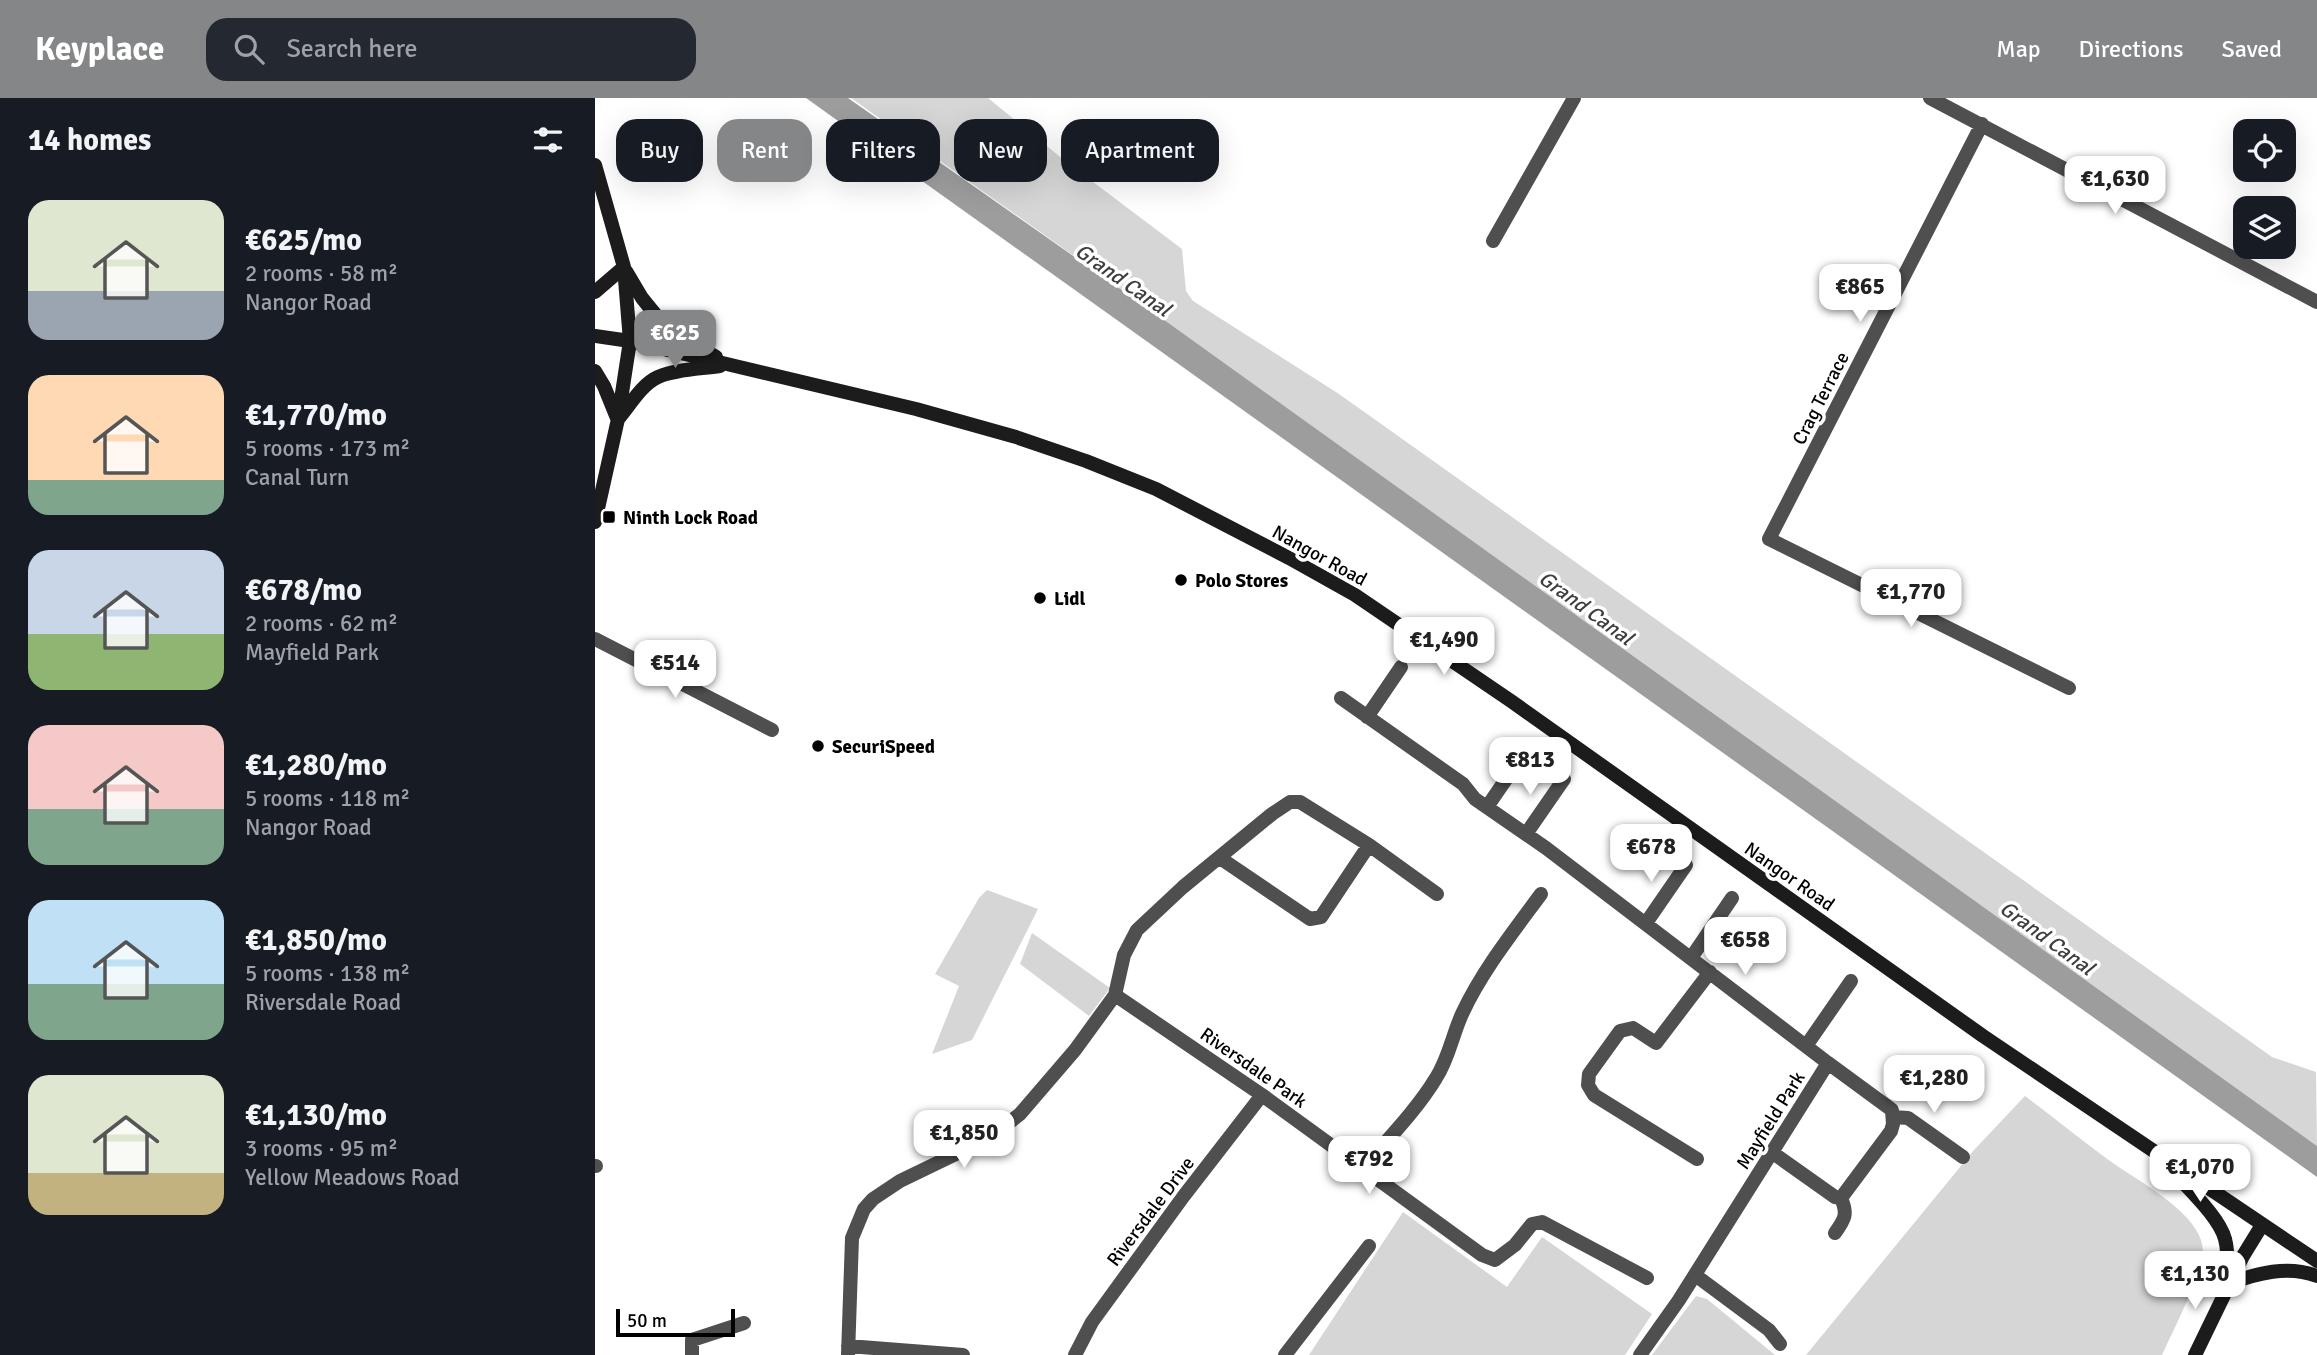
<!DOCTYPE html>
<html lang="en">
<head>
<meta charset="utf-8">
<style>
  :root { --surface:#171b24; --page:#242831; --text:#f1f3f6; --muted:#9ea1a6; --accent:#858687 }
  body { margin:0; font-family:Signika,sans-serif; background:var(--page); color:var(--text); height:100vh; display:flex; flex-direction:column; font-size:26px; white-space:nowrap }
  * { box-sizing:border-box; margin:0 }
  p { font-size:23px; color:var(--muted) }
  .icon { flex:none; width:38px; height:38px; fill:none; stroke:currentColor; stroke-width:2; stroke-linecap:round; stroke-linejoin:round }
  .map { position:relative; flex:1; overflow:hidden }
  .side { display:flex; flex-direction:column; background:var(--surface); width:595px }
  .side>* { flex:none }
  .top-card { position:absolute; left:21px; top:21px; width:665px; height:63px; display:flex; gap:14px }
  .controls { position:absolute; left:1638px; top:21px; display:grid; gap:14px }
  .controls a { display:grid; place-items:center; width:63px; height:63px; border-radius:14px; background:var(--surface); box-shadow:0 7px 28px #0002; font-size:35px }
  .scale { position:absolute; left:21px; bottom:18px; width:119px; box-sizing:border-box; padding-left:7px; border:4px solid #000; border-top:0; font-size:19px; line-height:24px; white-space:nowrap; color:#000; -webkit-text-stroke:5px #fff; paint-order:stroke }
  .price { position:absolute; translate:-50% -60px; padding:0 16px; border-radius:14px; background:#fff; color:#222; font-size:23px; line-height:46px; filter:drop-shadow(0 2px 4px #0008) }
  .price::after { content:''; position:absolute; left:50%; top:42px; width:21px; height:16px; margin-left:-10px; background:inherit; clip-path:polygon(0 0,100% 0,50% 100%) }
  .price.current { background:var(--accent); color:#fff }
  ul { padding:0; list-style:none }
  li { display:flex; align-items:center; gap:21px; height:175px; padding:0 28px }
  li span { display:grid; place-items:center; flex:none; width:196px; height:140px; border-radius:21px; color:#555 }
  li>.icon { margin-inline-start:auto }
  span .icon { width:84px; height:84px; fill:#fffc; stroke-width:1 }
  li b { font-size:30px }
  h2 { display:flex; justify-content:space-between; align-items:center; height:84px; padding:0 28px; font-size:30px }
  .pill { padding:0 24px; border-radius:21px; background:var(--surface); box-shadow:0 7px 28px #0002; font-size:24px; line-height:63px }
  .pill.current { background:var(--accent); color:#fff }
  header { display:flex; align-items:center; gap:42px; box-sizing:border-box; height:98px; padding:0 35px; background:var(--accent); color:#fff }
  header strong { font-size:33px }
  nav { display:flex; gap:38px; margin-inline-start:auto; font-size:24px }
  .search { width:490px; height:63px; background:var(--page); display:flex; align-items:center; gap:18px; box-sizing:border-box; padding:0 24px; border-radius:21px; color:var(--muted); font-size:26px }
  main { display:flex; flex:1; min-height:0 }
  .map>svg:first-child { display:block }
  .green { fill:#d6d6d6 }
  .water { fill:#9d9d9d }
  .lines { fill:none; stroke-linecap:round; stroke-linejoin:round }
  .street { stroke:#4f4f4f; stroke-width:14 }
  .secondary { stroke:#1c1c1c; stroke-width:14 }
  .poi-dot { fill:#000; stroke:#fff; stroke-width:2.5 }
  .labels { text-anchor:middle; stroke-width:7; stroke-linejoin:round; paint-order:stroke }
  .street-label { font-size:19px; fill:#000; stroke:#fff }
  .poi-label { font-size:19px; font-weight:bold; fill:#000; stroke:#fff; text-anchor:start }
  .water-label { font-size:21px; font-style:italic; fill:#3e3e3e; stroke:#fff }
</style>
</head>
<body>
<header>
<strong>Keyplace</strong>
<div class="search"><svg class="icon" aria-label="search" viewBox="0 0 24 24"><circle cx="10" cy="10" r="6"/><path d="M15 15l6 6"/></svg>Search here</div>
<nav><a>Map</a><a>Directions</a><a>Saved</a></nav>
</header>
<main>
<section class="side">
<h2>14 homes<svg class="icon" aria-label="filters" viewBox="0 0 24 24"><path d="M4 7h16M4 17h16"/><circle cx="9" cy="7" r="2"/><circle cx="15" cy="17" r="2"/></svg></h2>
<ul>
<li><span style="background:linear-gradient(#dfe7d0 65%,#9aa5b1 0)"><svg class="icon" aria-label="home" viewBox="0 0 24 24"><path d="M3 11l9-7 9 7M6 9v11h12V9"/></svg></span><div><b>€625/mo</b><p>2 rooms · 58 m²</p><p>Nangor Road</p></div></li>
<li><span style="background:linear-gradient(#ffd9b3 75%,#7fa58c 0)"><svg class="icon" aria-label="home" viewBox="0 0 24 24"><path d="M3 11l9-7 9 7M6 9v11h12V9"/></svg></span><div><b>€1,770/mo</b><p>5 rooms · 173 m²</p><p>Canal Turn</p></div></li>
<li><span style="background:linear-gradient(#c9d6e8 60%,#8fb573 0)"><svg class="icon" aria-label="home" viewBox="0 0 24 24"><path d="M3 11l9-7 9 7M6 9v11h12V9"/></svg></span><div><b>€678/mo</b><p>2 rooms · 62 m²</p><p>Mayfield Park</p></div></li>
<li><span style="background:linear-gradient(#f6c9c9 60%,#7fa58c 0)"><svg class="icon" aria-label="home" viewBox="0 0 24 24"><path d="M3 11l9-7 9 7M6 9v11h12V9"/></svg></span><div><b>€1,280/mo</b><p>5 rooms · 118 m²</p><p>Nangor Road</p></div></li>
<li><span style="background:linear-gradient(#bfe0f5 60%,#7fa58c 0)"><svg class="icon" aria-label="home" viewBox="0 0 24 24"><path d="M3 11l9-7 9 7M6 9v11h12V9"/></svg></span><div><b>€1,850/mo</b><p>5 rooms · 138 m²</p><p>Riversdale Road</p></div></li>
<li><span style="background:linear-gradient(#dfe7d0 70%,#c2b280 0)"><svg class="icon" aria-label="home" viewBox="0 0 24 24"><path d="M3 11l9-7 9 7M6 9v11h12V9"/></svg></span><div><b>€1,130/mo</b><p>3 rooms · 95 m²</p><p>Yellow Meadows Road</p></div></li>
</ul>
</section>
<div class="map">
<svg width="1722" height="1257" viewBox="0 0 1722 1257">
  <rect width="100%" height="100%" fill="#fff"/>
  <path class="green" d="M256,0H393L469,62L587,151L591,193L598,203L744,296L1677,959L1721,974L1722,1048L561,216Z
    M392,792L443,811L377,942L337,956L364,888L340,876L384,800Z
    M437,835L515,890L494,918L425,866Z
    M1430,998C1458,1019 1486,1042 1515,1063C1541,1082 1608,1116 1608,1153C1608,1174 1577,1235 1567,1257H1211L1379,1052Z
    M808,1114L912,1189L947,1139L1057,1216L1030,1257H714Z
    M1101,1198L1112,1201L1180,1257H1057Z"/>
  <path class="water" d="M211,0H253L561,216L1722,1048V1079Z"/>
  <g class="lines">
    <path class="street" d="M1335,0L1722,204
      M1387,26L1174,441L1474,590
      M898,143L979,0
      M0,541L177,632
      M746,600L868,686L880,701L951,750L1233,965L1084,1202L1045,1257
      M772,619L806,569
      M892,709L929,655
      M931,736L969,681
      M625,760L715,821L726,819L774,747
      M1051,825L1091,767
      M1096,860L1137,800
      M520,897L667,997L887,1157L900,1162L920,1147L937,1126L947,1124L1052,1180
      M1211,948L1256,883
      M1298,1019L1313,1020L1368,1059
      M1178,1055L1240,1099L1246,1100L1296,1033L1298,1026L1297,1012L1233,965
      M1102,1061L999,997L993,987L994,976L1025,933L1038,930L1061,945L1115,874
      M0,1068H1
      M767,1071C792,1042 821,1013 841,980C854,960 857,938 867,916C887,873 918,834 946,796
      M1240,1135C1250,1121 1253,1116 1246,1100
      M1100,1177L1174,1232L1185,1246
      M253,1248L368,1257
      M97,1257V1242L149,1225
      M253,1257L257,1140L269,1111L278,1101L305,1083L396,1039L425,1016L480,952L520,897L529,857L542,832L588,789L677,716L695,704H705L774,747L842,796
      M480,1257L497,1224L588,1099L667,997
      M690,1257L774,1148"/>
    <path class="secondary" d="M0,67L29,169L35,243L23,321L0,424
      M31,173L47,200L68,226L121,259
      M0,194L29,169
      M0,238L35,243L321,311L421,339L491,363L561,391L694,460L760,497L916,603L1388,938L1722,1163
      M0,273L9,288L22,320
      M24,320C35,307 47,286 63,279C82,271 105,271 125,268
      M1575,1070C1591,1089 1624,1118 1630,1141C1634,1155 1632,1172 1633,1186
      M1633,1186C1662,1175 1693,1167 1722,1178
      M1600,1257L1648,1158L1667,1127"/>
  </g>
  <g class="poi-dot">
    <rect x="7" y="412" width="14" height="14" rx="3.5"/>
    <circle cx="586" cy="482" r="7"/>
    <circle cx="445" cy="500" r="7"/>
    <circle cx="223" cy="648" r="7"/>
  </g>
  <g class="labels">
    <g class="street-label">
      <text transform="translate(1225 300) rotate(-63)" y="7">Crag Terrace</text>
      <text transform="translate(725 457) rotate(29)" y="7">Nangor Road</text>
      <text transform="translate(1195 778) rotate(35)" y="7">Nangor Road</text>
      <text transform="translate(659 969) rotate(35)" y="7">Riversdale Park</text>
      <text transform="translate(1175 1022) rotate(-58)" y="7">Mayfield Park</text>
      <text transform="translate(555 1113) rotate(-53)" y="7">Riversdale Drive</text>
    </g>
    <g class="poi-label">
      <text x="28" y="426">Ninth Lock Road</text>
      <text x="600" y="489">Polo Stores</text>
      <text x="459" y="507">Lidl</text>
      <text x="237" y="655">SecuriSpeed</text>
    </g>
    <g class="water-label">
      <text transform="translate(528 182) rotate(35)" y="7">Grand Canal</text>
      <text transform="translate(991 510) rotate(36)" y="7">Grand Canal</text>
      <text transform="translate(1452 840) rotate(36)" y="7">Grand Canal</text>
    </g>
  </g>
</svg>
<div class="controls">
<a><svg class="icon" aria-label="locate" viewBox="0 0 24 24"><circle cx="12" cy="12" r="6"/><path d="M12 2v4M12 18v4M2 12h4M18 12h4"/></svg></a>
<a><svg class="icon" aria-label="layers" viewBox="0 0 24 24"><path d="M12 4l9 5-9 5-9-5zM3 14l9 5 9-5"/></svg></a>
</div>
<div class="scale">50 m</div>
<b class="price" style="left:1520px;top:118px">€1,630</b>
<b class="price" style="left:1265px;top:226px">€865</b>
<b class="price current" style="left:80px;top:272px">€625</b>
<b class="price" style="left:1316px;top:531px">€1,770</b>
<b class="price" style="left:849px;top:579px">€1,490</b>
<b class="price" style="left:80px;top:602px">€514</b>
<b class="price" style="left:935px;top:699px">€813</b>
<b class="price" style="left:1056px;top:786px">€678</b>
<b class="price" style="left:1150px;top:879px">€658</b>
<b class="price" style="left:1339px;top:1017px">€1,280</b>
<b class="price" style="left:369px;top:1072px">€1,850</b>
<b class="price" style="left:774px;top:1098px">€792</b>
<b class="price" style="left:1605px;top:1106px">€1,070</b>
<b class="price" style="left:1600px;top:1213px">€1,130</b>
<div class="top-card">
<a class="pill">Buy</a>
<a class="pill current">Rent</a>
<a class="pill">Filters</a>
<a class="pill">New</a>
<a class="pill">Apartment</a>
</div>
</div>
</main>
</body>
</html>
